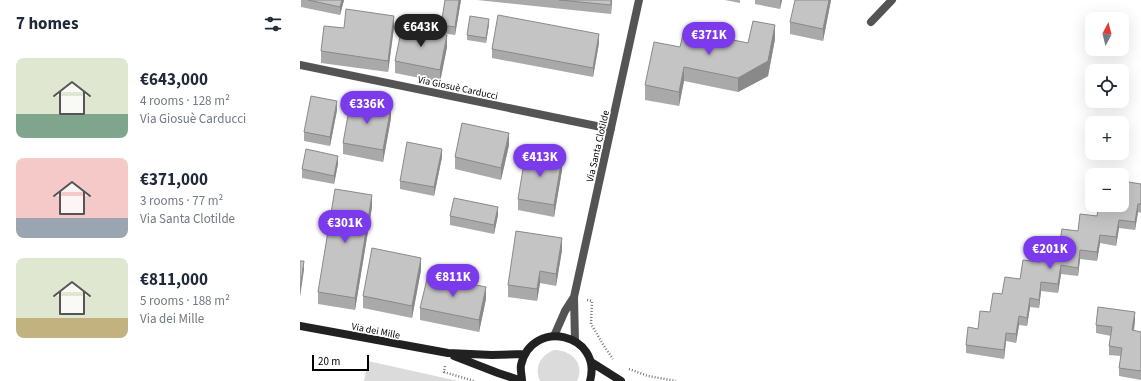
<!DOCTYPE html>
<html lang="en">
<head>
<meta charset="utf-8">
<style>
  :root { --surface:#fff; --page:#f6f6f7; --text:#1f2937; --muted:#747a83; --accent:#7c3aed }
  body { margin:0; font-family:"Source Sans 3",sans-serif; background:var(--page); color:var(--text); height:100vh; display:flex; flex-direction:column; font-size:15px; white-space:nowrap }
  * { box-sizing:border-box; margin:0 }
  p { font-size:13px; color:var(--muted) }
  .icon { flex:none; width:22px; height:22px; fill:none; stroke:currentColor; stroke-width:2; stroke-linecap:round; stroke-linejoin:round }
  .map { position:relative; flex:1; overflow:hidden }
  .drawer { display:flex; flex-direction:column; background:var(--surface); width:300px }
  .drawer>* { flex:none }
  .needle { width:26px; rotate:7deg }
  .fabs { position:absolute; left:785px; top:12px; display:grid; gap:8px }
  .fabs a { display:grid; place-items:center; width:44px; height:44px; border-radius:8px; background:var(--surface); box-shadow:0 4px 16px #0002; font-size:20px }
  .scale { position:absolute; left:12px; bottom:10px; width:57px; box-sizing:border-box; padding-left:4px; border:2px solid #000; border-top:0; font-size:11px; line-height:14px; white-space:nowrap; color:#000; -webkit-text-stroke:3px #fff; paint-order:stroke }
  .price { position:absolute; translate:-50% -34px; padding:0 9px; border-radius:14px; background:var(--accent); color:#fff; font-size:13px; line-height:26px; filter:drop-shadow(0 1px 2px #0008) }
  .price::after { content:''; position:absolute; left:50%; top:24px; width:12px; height:9px; margin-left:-6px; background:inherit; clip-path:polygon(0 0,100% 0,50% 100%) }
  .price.current { background:#222; color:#fff }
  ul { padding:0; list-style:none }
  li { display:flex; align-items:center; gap:12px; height:100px; padding:0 16px }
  li span { display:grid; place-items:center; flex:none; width:112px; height:80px; border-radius:8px; color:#555 }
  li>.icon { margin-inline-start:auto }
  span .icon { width:48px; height:48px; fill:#fffc; stroke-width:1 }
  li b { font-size:17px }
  h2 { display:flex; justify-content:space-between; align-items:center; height:48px; padding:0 16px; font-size:17px }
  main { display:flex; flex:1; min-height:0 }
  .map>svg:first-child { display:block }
  .green { fill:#dbdbdb }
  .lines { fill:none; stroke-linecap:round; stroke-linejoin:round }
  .path { stroke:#767676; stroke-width:2.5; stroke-dasharray:1 2; stroke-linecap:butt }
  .lane { stroke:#545454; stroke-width:8 }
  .street { stroke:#545454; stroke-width:8 }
  .secondary { stroke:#212121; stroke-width:8 }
  .wall { fill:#a9a9a9 }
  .shaded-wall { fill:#898989 }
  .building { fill:#c4c4c4; stroke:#898989 }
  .labels { text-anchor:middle; stroke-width:3.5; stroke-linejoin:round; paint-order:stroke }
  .street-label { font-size:10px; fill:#000; stroke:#fff }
</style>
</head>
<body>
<main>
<section class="drawer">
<h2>7 homes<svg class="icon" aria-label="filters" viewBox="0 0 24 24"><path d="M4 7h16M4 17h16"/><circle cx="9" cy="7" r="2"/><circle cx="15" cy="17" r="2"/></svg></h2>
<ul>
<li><span style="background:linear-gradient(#dfe7d0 70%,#7fa58c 0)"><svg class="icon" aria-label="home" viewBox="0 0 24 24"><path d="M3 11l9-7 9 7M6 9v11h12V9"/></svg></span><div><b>€643,000</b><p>4 rooms · 128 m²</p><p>Via Giosuè Carducci</p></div></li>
<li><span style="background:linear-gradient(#f6c9c9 75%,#9aa5b1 0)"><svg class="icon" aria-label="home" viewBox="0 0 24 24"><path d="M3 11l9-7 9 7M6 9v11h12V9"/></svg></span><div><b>€371,000</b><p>3 rooms · 77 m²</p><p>Via Santa Clotilde</p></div></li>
<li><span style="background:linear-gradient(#dfe7d0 75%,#c2b280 0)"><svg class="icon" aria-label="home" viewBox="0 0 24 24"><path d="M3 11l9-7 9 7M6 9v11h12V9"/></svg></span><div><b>€811,000</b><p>5 rooms · 188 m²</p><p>Via dei Mille</p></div></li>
</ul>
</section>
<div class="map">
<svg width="841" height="381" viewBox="0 0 841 381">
  <rect width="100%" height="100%" fill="#fff"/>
  <path class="green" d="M254,350C272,350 285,364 277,381H240C234,367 240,356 254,350Z
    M68,361L158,381H64Z"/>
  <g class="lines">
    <path class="path" d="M287,300L292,301L291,324L304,346L313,359
      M145,366L144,372L174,381
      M329,369L348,376L376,381"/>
    <path class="lane" d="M571,22L592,0"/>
    <path class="street" d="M0,65L311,129
      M254,336L265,311L274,297
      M275,341L274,297L339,0"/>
    <path class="secondary" d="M0,326L148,353L192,355L225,354
      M154,356L198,373L222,381
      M291,362L321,381
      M222,381C222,376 220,370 221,365C232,317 303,334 290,381"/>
  </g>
  <path class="wall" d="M1,0H44L40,15L1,7Z
    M145,0H161L155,35L141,33V25Z
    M177,0H312L311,14Z
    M425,0H440V3Z
    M455,0H482L480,9L455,4Z
    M531,0L523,41L490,34V22Z
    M189,24L186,43L167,40V35Z
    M94,27L88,72L21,63V51L44,28Z
    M475,39L468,76L438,92L384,81L379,106L345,100V85L380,47L448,43Z
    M299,43L293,77L192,58V49Z
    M147,47L140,82L95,73V61Z
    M37,110L30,146L4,141V132Z
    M91,118L83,162L43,154V143Z
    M209,145L201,180L155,169V157Z
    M142,157L134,196L100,189V181Z
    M38,164L34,184L2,178V169Z
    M262,170L254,217L218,210V199Z
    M841,184V213L838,212L835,230L819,228L816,246L800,243L797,261L780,259L778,276L761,274L758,293L741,291L739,308L730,307L727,326L719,325L716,343L706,341L704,359L666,353V345L690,312L702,294L740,262L778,231L797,216L822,205Z
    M72,207L55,310L18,304V292Z
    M198,215L194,234L150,225V216Z
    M262,250L256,286L240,283L237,301L208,297V285Z
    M121,270L112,318L63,308V296Z
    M186,299L179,332L120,320V308Z
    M835,321L834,331L841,332V380L819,376V368L821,356L809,355V346L811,336L796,333V325Z"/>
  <path class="shaded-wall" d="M42,0H44L40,15V7Z
    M159,0H161L155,35V27Z
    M311,0H312L311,14Z
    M480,0H482L480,9Z
    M529,0H531L523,41V29Z
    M94,16V27L88,72V61Z
    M189,19V24L186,43V38Z
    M475,25V39L468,76L438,92V78Z
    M299,34V43L293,77V68Z
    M147,35V47L140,82V70Z
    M384,67V81L379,106V92Z
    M37,101V110L30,146V137Z
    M91,107V118L83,162V150Z
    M209,133V145L201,180V168Z
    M142,149V157L134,196V187Z
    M38,156V164L34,184V176Z
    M262,158V170L254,217V205Z
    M72,195V207L55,310V298Z
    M838,204V212L835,230V222Z
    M198,207V215L194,234V225Z
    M819,220V228L816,246V237Z
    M800,235V243L797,261V252Z
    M262,238V250L256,286V274Z
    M780,250V259L778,276V268Z
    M121,258V270L112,318V306Z
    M4,261V270L0,297V289Z
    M761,265V274L758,293V284Z
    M240,271V283L237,301V289Z
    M741,282V291L739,308V300Z
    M186,287V299L179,332V320Z
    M730,298V307L727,326V318Z
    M835,312V321L832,339V330Z
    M719,316V325L716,343V334Z
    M706,333V341L704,359V350Z"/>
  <path class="building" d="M8,0H42L40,7Z
    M145,0H159L155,27L141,25Z
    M259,0H311V5Z
    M495,0H529L523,29L490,22Z
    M46,9L94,16L88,61L21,51L24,26L44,28Z
    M198,15L299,34L293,68L192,49Z
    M170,16L189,19L186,38L167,35Z
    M453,21L475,25L468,61L438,78L384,67L379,92L345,85L354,42L380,47L384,30L448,43Z
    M102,27L147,35L140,70L95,61Z
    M11,96L37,101L30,137L4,132Z
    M51,99L91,107L83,150L43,143Z
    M162,123L209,133L201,168L155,157Z
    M107,142L142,149L134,187L100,181Z
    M6,149L38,156L34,176L2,169Z
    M226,151L262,158L254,205L218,199Z
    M822,181L841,184V204H838L835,222L819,220L816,237L800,235L797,252L780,250L778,268L761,265L758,284L741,282L739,300L730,298L727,318L719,316L716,334L706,333L704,350L666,345L668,327L678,329L680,311L690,312L693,293L702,294L705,277L720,279L723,260L740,262L742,244L759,247L762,229L778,231L780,214L797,216L799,205H822Z
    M35,189L72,195L55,298L18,292Z
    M154,198L198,207L194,225L150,216Z
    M216,231L262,238L256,274L240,271L237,289L208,285Z
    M72,248L121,258L112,306L63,296Z
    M0,261H4L0,289Z
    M128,275L186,287L179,320L120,308Z
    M798,307L835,312L832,330L841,332V371L819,368L822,348L809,346L812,327L796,325Z"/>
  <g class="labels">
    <g class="street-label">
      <text transform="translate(158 87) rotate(12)" y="4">Via Giosuè Carducci</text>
      <text transform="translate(297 146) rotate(-77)" y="4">Via Santa Clotilde</text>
      <text transform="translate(76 330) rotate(11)" y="4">Via dei Mille</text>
    </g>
  </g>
</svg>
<div class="fabs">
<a><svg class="needle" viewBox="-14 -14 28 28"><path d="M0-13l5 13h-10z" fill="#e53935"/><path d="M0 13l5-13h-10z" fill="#747a83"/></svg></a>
<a><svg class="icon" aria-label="locate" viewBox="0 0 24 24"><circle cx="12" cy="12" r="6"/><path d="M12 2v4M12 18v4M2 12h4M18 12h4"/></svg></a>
<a>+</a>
<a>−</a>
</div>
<div class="scale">20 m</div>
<b class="price current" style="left:121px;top:48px">€643K</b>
<b class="price" style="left:409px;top:56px">€371K</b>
<b class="price" style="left:67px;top:125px">€336K</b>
<b class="price" style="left:240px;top:178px">€413K</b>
<b class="price" style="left:45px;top:244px">€301K</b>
<b class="price" style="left:750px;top:270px">€201K</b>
<b class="price" style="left:153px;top:298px">€811K</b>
</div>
</main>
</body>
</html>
